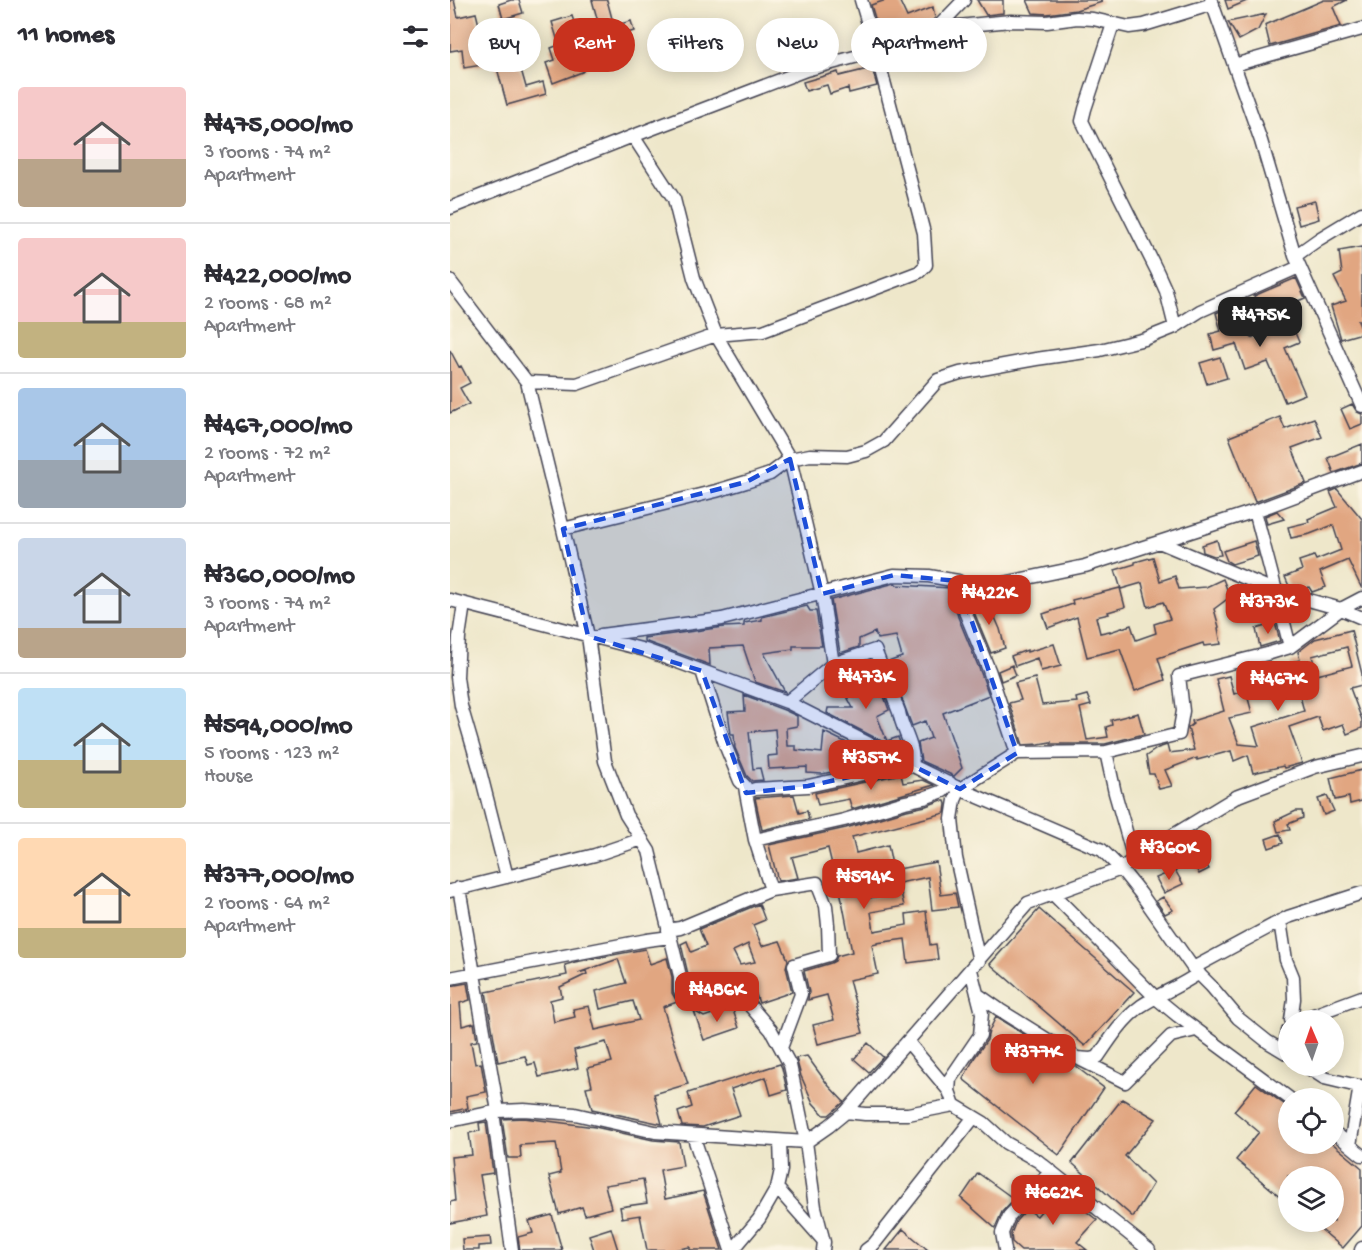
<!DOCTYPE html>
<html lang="en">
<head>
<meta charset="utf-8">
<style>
  :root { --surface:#fff; --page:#f2f2f3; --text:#2b2b33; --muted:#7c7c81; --line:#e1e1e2; --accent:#c8321e }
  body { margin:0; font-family:"Gochi Hand",sans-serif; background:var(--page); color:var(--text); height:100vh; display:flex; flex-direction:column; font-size:22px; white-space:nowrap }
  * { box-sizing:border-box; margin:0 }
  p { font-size:20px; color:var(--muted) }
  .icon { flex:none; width:33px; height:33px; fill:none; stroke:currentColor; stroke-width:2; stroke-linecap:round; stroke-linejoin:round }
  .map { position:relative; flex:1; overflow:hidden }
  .details { display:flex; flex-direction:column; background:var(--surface); width:450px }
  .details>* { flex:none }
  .banner { position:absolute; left:18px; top:18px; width:570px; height:54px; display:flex; gap:12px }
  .needle { width:39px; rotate:358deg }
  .fabs { position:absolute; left:828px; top:1010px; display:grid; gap:12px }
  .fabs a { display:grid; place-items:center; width:66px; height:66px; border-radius:50%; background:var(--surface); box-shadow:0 3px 15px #0003; font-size:30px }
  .price { position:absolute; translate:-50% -51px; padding:0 14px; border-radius:12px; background:var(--accent); color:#fff; font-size:20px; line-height:39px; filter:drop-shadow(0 2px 3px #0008) }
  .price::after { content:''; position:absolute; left:50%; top:36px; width:18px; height:14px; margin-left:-9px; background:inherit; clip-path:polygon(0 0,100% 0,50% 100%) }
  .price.current { background:#222; color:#fff }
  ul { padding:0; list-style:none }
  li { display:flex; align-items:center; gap:18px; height:150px; padding:0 18px }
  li+li { border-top:2px solid var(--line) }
  li span { display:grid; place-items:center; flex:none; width:168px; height:120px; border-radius:6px; color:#555 }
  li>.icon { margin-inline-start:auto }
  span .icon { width:72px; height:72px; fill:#fffc; stroke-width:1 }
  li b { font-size:26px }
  h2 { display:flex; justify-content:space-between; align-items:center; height:72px; padding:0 18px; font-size:26px }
  .pill { padding:0 21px; border-radius:27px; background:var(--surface); box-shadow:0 3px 15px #0003; font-size:21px; line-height:54px }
  .pill.current { background:var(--accent); color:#fff }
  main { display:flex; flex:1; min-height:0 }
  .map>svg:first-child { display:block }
  .building { fill:#e1a681; fill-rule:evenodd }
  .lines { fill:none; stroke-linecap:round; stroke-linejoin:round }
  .minor-casing { stroke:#414050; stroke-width:15 }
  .minor { stroke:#fff; stroke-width:12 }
  .marked { fill:#1d4ed8; fill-opacity:0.2; stroke:#1d4ed8; stroke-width:4.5; stroke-dasharray:12 8; stroke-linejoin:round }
</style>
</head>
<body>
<main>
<section class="details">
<h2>11 homes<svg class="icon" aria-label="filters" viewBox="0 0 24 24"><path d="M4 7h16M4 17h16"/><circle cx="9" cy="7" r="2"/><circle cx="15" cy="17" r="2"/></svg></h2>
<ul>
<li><span style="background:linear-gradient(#f6c9c9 60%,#b9a48a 0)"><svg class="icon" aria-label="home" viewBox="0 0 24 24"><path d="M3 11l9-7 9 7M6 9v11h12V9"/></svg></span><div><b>₦475,000/mo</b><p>3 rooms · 74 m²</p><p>Apartment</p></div></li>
<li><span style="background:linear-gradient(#f6c9c9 70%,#c2b280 0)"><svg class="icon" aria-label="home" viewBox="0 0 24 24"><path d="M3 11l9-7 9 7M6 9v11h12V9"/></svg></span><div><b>₦422,000/mo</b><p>2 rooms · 68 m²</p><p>Apartment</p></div></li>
<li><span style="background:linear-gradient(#a9c7e8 60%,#9aa5b1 0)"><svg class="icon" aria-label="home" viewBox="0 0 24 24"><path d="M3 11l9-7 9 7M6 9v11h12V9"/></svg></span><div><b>₦467,000/mo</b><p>2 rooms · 72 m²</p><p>Apartment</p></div></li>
<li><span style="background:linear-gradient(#c9d6e8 75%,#b9a48a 0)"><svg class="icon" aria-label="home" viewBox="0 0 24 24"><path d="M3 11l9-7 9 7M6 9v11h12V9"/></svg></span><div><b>₦360,000/mo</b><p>3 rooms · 74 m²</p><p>Apartment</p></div></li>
<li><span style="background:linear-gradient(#bfe0f5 60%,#c2b280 0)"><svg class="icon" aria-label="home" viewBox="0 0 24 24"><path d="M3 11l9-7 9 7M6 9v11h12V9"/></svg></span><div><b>₦594,000/mo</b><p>5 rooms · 123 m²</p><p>House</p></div></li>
<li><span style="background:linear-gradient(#ffd9b3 75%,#c2b280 0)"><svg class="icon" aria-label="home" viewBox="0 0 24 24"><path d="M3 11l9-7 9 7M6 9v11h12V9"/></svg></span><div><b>₦377,000/mo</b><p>2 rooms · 64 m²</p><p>Apartment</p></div></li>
</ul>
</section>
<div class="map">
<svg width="912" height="1250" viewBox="0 0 912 1250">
  <rect width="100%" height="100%" fill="#fcf5e5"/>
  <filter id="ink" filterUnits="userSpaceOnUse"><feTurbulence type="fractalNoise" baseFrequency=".0167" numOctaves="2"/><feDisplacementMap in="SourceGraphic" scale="12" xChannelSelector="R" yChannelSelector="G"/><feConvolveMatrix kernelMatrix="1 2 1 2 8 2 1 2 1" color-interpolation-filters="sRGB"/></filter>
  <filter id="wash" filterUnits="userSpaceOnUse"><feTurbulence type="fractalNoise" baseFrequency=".008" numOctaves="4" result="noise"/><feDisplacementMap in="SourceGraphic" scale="24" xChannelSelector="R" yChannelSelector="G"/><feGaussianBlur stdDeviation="1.35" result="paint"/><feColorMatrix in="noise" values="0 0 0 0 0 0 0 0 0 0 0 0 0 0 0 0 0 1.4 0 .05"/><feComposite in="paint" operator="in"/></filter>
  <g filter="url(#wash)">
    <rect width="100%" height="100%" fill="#eee7ca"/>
    <g id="blocks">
      <path class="building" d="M0,0H4L8,17L26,13L33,41L61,34L76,87L93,82L96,94L57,105L47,68H45L44,63L14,68L12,49L0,51Z
        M61,0H69L73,13L53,19L49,4Z
        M142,0H157L164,26L181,21L184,31L168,36L172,46L156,51Z
        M436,0H449L457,17L483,7L485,18L482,21L458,32L432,41L421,5Z
        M527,0H553V13L536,15Z
        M577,0H651L652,2L626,10L597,14L583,13Z
        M775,0H799L778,9Z
        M874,0H897L883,7L891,26L820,46L815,25Z
        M816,14L808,30L789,40L778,22Z
        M122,16L127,31L119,33L129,63L152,54V55L132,72L103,83L96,63L105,60L101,48L109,45L102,22Z
        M422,68L427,86L399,93L398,88L380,94L377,85L356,91L353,82L388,72L389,76Z
        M865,201L869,219L849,225L844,206Z
        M912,247V320H908L912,333L891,339L881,306L896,301L884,277L892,273L889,251Z
        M846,278L855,298L812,316L804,296Z
        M791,302L801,338L840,321L849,342L835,348L855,394L835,402L818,362L795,370L786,344L764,350L760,334L771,331L766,313Z
        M0,350L9,367L11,366L20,383L10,388L19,404L0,413Z
        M770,357L777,378L757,384L750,363Z
        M902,404L907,412L912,414V424L900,429L891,409Z
        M830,417L835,429L864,418L872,437L842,448L856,483L805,502L779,437Z
        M912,444V463L884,473L878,458Z
        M887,489L912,519V589L898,560L870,572L876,587L862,592L859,587L853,590L839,586L835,577L852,570L849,561L864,556L866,560L891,550L883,525L860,534L841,538L838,527L859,522L858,519L887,507L880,492Z
        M827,511L834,519L817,524L815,516Z
        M767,540L771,555L764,556L753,552L752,545Z
        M804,541L808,556L782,564L777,561L773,551Z
        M703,557L710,581L725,576L729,589L756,587L773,579L780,597L764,609L769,627L768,628L771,644L754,646L753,643L708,658L715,680L685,691L670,649L637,657L627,617L598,628L593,614L623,604L622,600L670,588L675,607L658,612L659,614L646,617L650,633L660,631V632L681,625L686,640L706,633L704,624L720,619L713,602L698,607L692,583L671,589L665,570L685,564V562Z
        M445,583L447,585L501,588L508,617L531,673L539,695L493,713L512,768L504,776L471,761L468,743L481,738L475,721L462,726L438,662L452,657L446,636L427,639L425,632L409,639V647L390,653L381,600Z
        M531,599L534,608L540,606L550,629L555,648L541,653L524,612L522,602Z
        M357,606L360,611H366L372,646H343V649L314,653L335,692L305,682L293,646L259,648L260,665L194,641V638L274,627L294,626V623L312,620V617Z
        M825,623L830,641L810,647L806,629Z
        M901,630L912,674V685L900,688L912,720V728L897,734L893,724L873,731L868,717L839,727L852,763L834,768L833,766L803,773L798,755L784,761L781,751L747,760V758L715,770L722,786L709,789L704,774H699L696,756L708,748L717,745L719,753L744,750L738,728L743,724L742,721L774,711L766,679L779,676L784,694L796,691L802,713L779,718L789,744L809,746L803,727L854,711L841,662L850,660L848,652L865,639ZM897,647L902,666L867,675L862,656Z
        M604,644L611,666L591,671L587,658L565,666L561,656L577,650V652Z
        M813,664L818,678L799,685L793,669Z
        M562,665L566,675L551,681L548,671Z
        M426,675L439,710L427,716L437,741L448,737L453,752L377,713L378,708H403L393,689Z
        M585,678L592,705L627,702L626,698L637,695L641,705L630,708L637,740L658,737L656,727L662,725L661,720L688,713L694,734L655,744H601V742L589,744L573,745L559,703L571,700L565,683Z
        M294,695L334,710L347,716V726L336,728L337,746H346V750L372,753L374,732L428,758V762L372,774L357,773V767L319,769L318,756L327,755L325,729L299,732L303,769L310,768L313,780L302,781L297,776L285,748L284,734H281L278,712L295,711Z
        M912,770V801L900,804L899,797L885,800L880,778Z
        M451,774L453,783L473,780L484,785L402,809L399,799L368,805L365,793Z
        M344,795L349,813L357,811L359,819L312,830L305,798Z
        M877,796L884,811L874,815L868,799Z
        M492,800L493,801H495L496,804L495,813L402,837L406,853L438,845L443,870L486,862L491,895L505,893L508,907L482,910L478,877L449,883L454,906L421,912L424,931L457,925L456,914L476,911L480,945L486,944L488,959L458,963L455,939L427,943V944L422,945L428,974L399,980L413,1033L368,1044L363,1025L384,1020L377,995L358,1000L359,992L354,971L381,963L385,961L387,956L402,952L390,890L380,892V882L386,881L378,848L342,857L348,878L328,881L319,845L396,828L457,810L476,806ZM429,865L436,895L418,898V896L414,897L408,870Z
        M846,811H852L853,818L838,824L840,830L828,832L825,821Z
        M830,834L833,843L819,848L816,839Z
        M750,854L759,869L749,874L742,860Z
        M725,870L733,884L714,893L706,878Z
        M713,897L723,910L715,914L706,901Z
        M309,904L315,920L303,925L312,946L330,941L338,960L336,967L342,992L309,1003L300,977L290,980L285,978H281L239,990L238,974L231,944L237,941L241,952L256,946L249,929ZM298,944L305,962L290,965L283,951Z
        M589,909L684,992L635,1046L540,964Z
        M195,949L200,964L217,958L222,977V993L227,1002L213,1007L222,1037L238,1084L204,1094L212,1124L142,1109L136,1087L142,1086L138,1068L162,1062L156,1042L124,1050L128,1068L89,1077L85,1063L78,1065L75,1056L48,1062L36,992L117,975L115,965L125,962ZM168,959L176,983L146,991L150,1009L183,1001L189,1020L145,1030L139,1006L123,1009L125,1017L104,1022L100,1000L112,997L110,987L137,974L136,971L128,973Z
        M17,983L20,1000L10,1003L12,1026L24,1023L27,1041L21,1042L25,1064L31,1063L36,1092L16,1096L18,1108L0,1112V986Z
        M282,1007L289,1028L254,1040L244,1011L254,1017Z
        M546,1017L625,1066L654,1088L609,1155L513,1079L525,1057L537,1040L539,1031Z
        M418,1043L433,1057L419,1072L404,1059Z
        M357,1056L378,1085L394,1102L379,1115H374L363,1103L351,1076L346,1058Z
        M330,1064L332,1068L337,1090L321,1095L316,1077L281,1089L290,1115L253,1127L232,1126L228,1112L242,1107L238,1093Z
        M806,1084L838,1107V1143H882L912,1168V1226L893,1248L861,1221H884V1176H838V1203L786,1160L809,1132L784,1111Z
        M672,1099L706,1119L675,1156L703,1184L683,1217L622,1163Z
        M74,1118L145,1127L203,1140L229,1142L233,1166L210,1170L215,1199L253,1191L272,1250H240V1247L224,1250H197L190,1215L172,1218L170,1207L197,1203L193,1179L155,1185L161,1208L135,1215L132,1207L109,1214L99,1176L111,1173L106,1143L70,1145L71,1158H58L52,1119Z
        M36,1122L43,1173L30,1175L37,1216L0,1223V1202L5,1201L1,1157L22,1155L19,1133L30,1131L29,1123Z
        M528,1173L564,1199L552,1212L545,1228L511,1198Z
        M609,1190L647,1220L627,1242L637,1250H571L562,1242L561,1234L566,1221L577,1209L587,1216Z
        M102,1215L112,1250H70L68,1237L83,1233L79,1221Z
        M161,1228L168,1250H144L139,1235Z
        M453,1229L478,1250H436Z
        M40,1237L41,1245L29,1246V1250H13L12,1239Z"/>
    </g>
  </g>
  <g filter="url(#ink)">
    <use href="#blocks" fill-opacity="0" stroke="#414050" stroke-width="1.5"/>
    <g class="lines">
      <defs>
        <path id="minor" d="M761,0L811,141L845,256L912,406
          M663,24L635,109L632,121L707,271L716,291L725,327
          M487,28L561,21L597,22L627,18L643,19L679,27L694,25L763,4
          M784,65L912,29
          M183,136L224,199L244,278L266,335L340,459L372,594L383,664L337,702
          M0,208L183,136L356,70L453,44L487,28L514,0
          M845,256L869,239L912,213
          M0,281L77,382L113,529L138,636L155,761L176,815L199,851L230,976V990L233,997L241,999L272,989L283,986L293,992L301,1007L321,1030L340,1065L356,1142L365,1207L374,1242L373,1250
          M77,382L127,384L266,335L313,331L469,272L476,265L474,233L426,51L411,0
          M113,529L266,491L296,482L320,474L340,459L360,455L397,456L416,451L434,441L488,380L510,373L586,359L650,350L695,339L725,327L750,311L849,267
          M709,542L826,591L891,609L912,618
          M511,592L516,614L539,670L567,753L510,789L505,800L502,819L506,858L529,961
          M0,600L195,650L337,702L459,764L510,789L652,850L671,869L691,894L743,968L761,986L788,1018L818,1042L838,1054
          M14,604L9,637L7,677L11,706L30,771L57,877
          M151,635L272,619L444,575L479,576L508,581L511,592L635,566L805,511L912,471
          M840,647L891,609L912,598
          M383,664L425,650L449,712C452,730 466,748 462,766
          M252,671L276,747L290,781L295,786L296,793L305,789L358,786L459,764
          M656,752L665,793L684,859
          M567,753L656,752L729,734L733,711L729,676L817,654L840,647L826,591L805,511
          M296,793L305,840
          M9,888L48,1111
          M0,891L145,855L192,839
          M603,894L706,998L728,1016L839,1098
          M830,921L836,960L843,977L844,999L841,1020
          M218,930L230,928L321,890
          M743,968L838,917L912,893
          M521,970L532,1013L530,1035L500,1079L499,1091L504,1105L534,1123L556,1143L588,1161L699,1250
          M0,978L197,940L220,937
          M527,994L550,1010L627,1058L640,1059L648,1057C660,1039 673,1019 691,1006C709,994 731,986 749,973
          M850,1020L912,997
          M458,1042L499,1091
          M331,1048L351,994L344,965L379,955L378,925L376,906L367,883L321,890L305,840L394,820L455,802L474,798L493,791L500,783
          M834,1051L838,1031
          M631,1060L675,1082L721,1036L746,1030
          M854,1065L874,1078L912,1087
          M43,1112L62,1250
          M396,1112L415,1114H458L504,1105
          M0,1121L48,1111L74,1110L125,1114L205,1132L356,1142L379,1126L396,1112L578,903L671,869L684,859L788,796L865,767L912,756
          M884,1132L912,1155
          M243,1135L281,1250
          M900,1145L910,1086
          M327,1188L372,1239
          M283,1250L309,1219L327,1188L331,1170L330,1141
          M416,1250L424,1244L524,1117
          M555,1250L552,1233L559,1216L601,1171
          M911,1250L912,1248"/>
      </defs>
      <use href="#minor" class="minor-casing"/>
      <use href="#minor" class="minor"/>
    </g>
  </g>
  <path class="marked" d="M340,459L372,594L444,575L508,581L567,753L510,789L459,764L358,786L296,793L252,671L138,636L113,529L296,482Z"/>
</svg>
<div class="fabs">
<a><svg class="needle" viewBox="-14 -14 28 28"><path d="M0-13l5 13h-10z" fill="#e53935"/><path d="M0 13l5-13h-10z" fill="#7c7c81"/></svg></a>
<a><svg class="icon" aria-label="locate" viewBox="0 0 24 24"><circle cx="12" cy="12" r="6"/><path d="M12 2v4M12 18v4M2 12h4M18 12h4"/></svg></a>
<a><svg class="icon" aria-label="layers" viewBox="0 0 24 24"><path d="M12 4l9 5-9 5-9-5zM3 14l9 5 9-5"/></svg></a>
</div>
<b class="price current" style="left:810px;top:348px">₦475K</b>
<b class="price" style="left:539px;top:626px">₦422K</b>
<b class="price" style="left:818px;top:635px">₦373K</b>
<b class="price" style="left:416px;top:710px">₦473K</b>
<b class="price" style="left:828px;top:712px">₦467K</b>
<b class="price" style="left:421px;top:791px">₦357K</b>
<b class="price" style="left:719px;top:881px">₦360K</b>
<b class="price" style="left:414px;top:910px">₦594K</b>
<b class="price" style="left:267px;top:1023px">₦486K</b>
<b class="price" style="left:583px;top:1085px">₦377K</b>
<b class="price" style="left:603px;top:1226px">₦662K</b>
<div class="banner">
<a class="pill">Buy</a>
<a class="pill current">Rent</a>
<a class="pill">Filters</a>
<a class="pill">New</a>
<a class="pill">Apartment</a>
</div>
</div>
</main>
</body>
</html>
